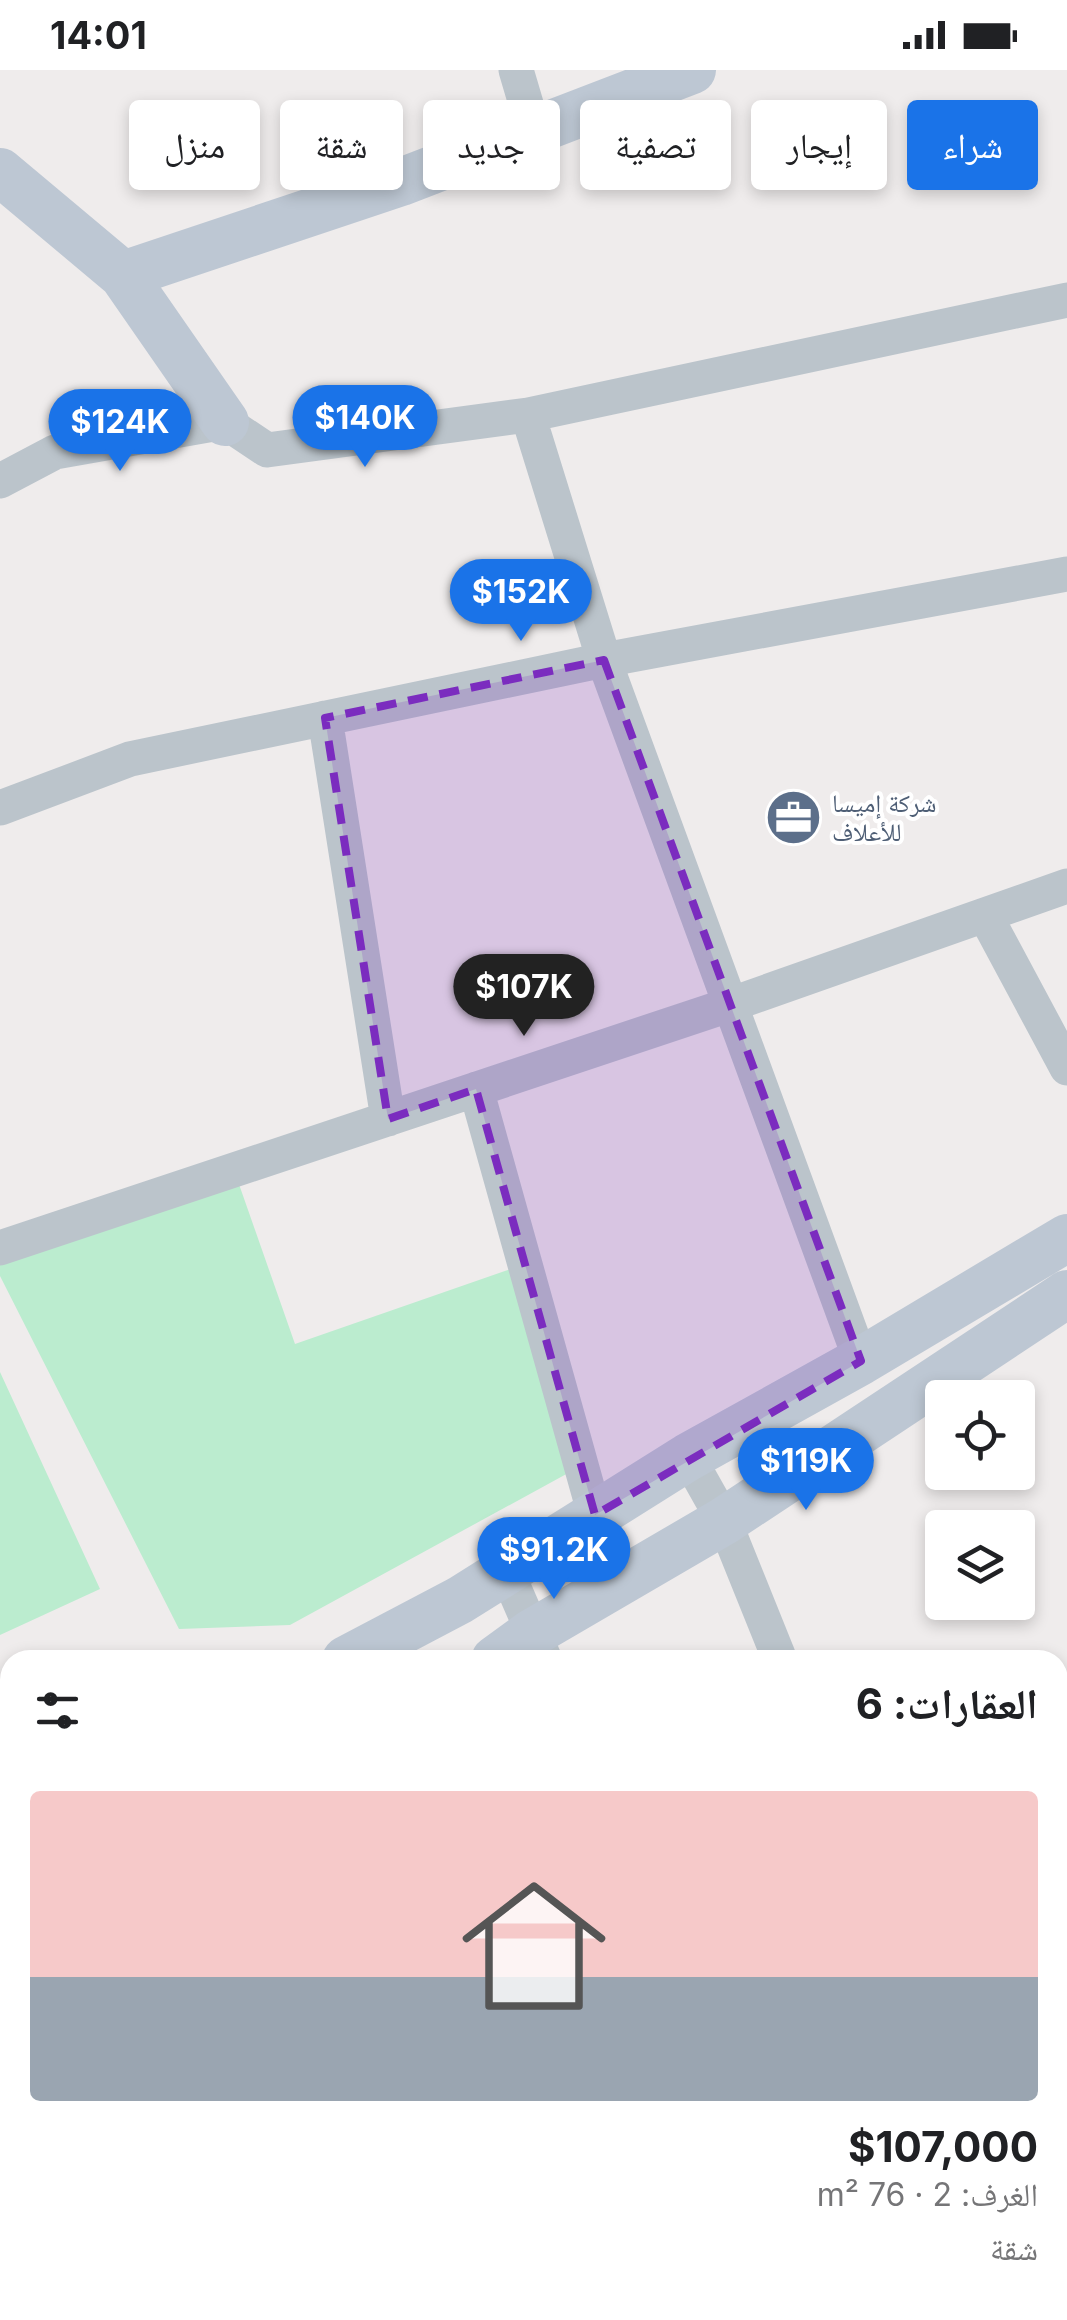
<!DOCTYPE html>
<html lang="ar">
<head>
<meta charset="utf-8">
<style>
  :root { --surface:#fff; --page:#f6f6f6; --text:#202124; --muted:#757577; --line:#e0e0e0; --accent:#1a73e8 }
  body { margin:0; font-family:Inter,"Noto Naskh Arabic",sans-serif; background:var(--page); color:var(--text); direction:rtl; height:100vh; display:flex; flex-direction:column; font-size:38px; white-space:nowrap }
  * { box-sizing:border-box; margin:0 }
  p { font-size:32px; color:var(--muted) }
  .icon { flex:none; width:55px; height:55px; fill:none; stroke:currentColor; stroke-width:2; stroke-linecap:round; stroke-linejoin:round }
  .map { position:relative; flex:1; overflow:hidden; direction:ltr }
  .sheet { position:absolute; left:0px; top:1580px; width:1068px; height:670px; display:flex; flex-direction:column; background:var(--surface); border-radius:30px 30px 0 0; box-shadow:0 5px 15px #0003; direction:rtl }
  .sheet>* { flex:none }
  .guide { position:absolute; left:30px; top:30px; width:1008px; height:90px; direction:rtl; display:flex; gap:20px }
  .tools { position:absolute; left:925px; top:1310px; display:grid; gap:20px }
  .tools a { display:grid; place-items:center; width:110px; height:110px; border-radius:10px; background:var(--surface); box-shadow:0 5px 15px #0003; font-size:50px }
  .price { position:absolute; translate:-50% -85px; padding:0 22px; border-radius:35px; background:var(--accent); color:#fff; font-size:32px; line-height:65px; filter:drop-shadow(0 2px 5px #0008) }
  .price::after { content:''; position:absolute; left:50%; top:60px; width:30px; height:22px; margin-left:-15px; background:inherit; clip-path:polygon(0 0,100% 0,50% 100%) }
  .price.current { background:#222; color:#fff }
  ul { padding:0; list-style:none }
  li { display:grid; align-content:center; gap:20px; height:530px; padding:0 30px }
  li+li { border-top:2px solid var(--line) }
  li span { display:grid; place-items:center; height:310px; border-radius:10px; color:#555 }
  li>.icon { margin-inline-start:auto }
  span .icon { width:180px; height:180px; fill:#fffc; stroke-width:1 }
  li b { font-size:42px }
  h2 { display:flex; justify-content:space-between; align-items:center; height:120px; padding:0 30px; font-size:42px }
  .tag { padding:0 35px; border-radius:10px; background:var(--surface); box-shadow:0 5px 15px #0003; font-size:35px; line-height:90px }
  .tag.current { background:var(--accent); color:#fff }
  .status { display:flex; justify-content:space-between; align-items:center; height:70px; padding:0 50px; background:var(--surface); direction:ltr }
  .status svg { height:28px; fill:currentColor }
  .map>svg:first-child { display:block }
  .green { fill:#bbeccf }
  .lines { fill:none; stroke-linecap:round; stroke-linejoin:round }
  .lane { stroke:#bbc4cb; stroke-width:18 }
  .street { stroke:#bbc4cb; stroke-width:35 }
  .secondary { stroke:#bdc7d3; stroke-width:48 }
  .marked { fill:#7b2cbf; fill-opacity:0.2; stroke:#7b2cbf; stroke-width:8; stroke-dasharray:20 12; stroke-linejoin:round }
  .labels { text-anchor:middle; stroke-width:8; stroke-linejoin:round; paint-order:stroke }
  .service-label { font-size:25px; fill:#4e5e75; stroke:#fff; text-anchor:start }
</style>
</head>
<body>
<div class="status"><b>14:01</b><svg viewBox="0 0 49 12"><path d="M0 12V9h3v3zM5 12V6h3v6zM10 12V3h3v9zM15 12V0h3v12zM26 1h20v11H26zM47 4h2v5h-2z"/></svg></div>
<div class="map">
<svg width="1067" height="2250" viewBox="0 0 1067 2250">
  <rect width="100%" height="100%" fill="#efecec"/>
  <path class="green" d="M234,1100L295,1274L525,1194L581,1396L290,1555L179,1559L0,1206V1178Z
    M0,1302L100,1519L0,1565Z"/>
  <g class="lines">
    <path class="lane" d="M0,1662L10,1657"/>
    <path class="street" d="M516,0L534,61
      M528,345L604,590L861,1291
      M0,411L55,382L225,352L267,380L528,345L1067,230
      M325,648L388,1049
      M0,738L130,689L604,590L1067,504
      M985,845L1067,998
      M476,1019L595,1445
      M0,1178L729,935L1067,816
      M688,1387L724,1451L780,1590
      M506,1500L545,1590
      M1058,1849L1067,1845
      M0,2040L10,2033
      M1058,2050L1067,2045
      M437,2240L446,2250
      M1041,2240L1045,2250
      M110,2250L121,2240
      M666,2250L685,2240"/>
    <path class="secondary" d="M0,102L123,205L225,352
      M123,205L401,112L692,0
      M346,1590L460,1530L688,1387L861,1291L1067,1168
      M495,1590L532,1563L724,1451L1067,1224
      M0,1758L10,1754
      M0,1856L10,1851"/>
  </g>
  <path class="marked" d="M604,590L861,1291L595,1445L476,1019L388,1049L325,648Z"/>
  <defs>
    <symbol id="office-disc" viewBox="-11 -11 22 22"><circle r="9.5" fill="#5c6f8a" stroke="#fff"/><path d="M-6-3h4V-5.5h4V-3h4V5H-6ZM-1-4.5V-3h2v-1.5ZM-6 0V1H6V0Z" fill="#fff"/></symbol>
  </defs>
  <g fill-rule="evenodd">
    <use href="#office-disc" x="762" y="716" width="63" height="63"/>
  </g>
  <g class="labels">
    <g class="service-label">
      <text x="832" y="742">شركة إميسا<tspan x="832" dy="29">للأعلاف</tspan></text>
    </g>
  </g>
</svg>
<div class="tools">
<a><svg class="icon" aria-label="locate" viewBox="0 0 24 24"><circle cx="12" cy="12" r="6"/><path d="M12 2v4M12 18v4M2 12h4M18 12h4"/></svg></a>
<a><svg class="icon" aria-label="layers" viewBox="0 0 24 24"><path d="M12 4l9 5-9 5-9-5zM3 14l9 5 9-5"/></svg></a>
</div>
<b class="price" style="left:365px;top:400px">$140K</b>
<b class="price" style="left:120px;top:404px">$124K</b>
<b class="price" style="left:521px;top:574px">$152K</b>
<b class="price current" style="left:524px;top:969px">$107K</b>
<b class="price" style="left:806px;top:1443px">$119K</b>
<b class="price" style="left:554px;top:1532px">$91.2K</b>
<div class="guide">
<a class="tag current">شراء</a>
<a class="tag">إيجار</a>
<a class="tag">تصفية</a>
<a class="tag">جديد</a>
<a class="tag">شقة</a>
<a class="tag">منزل</a>
</div>
<section class="sheet">
<h2>العقارات: 6<svg class="icon" aria-label="filters" viewBox="0 0 24 24"><path d="M4 7h16M4 17h16"/><circle cx="9" cy="7" r="2"/><circle cx="15" cy="17" r="2"/></svg></h2>
<ul>
<li><span style="background:linear-gradient(#f6c9c9 60%,#9aa5b1 0)"><svg class="icon" aria-label="home" viewBox="0 0 24 24"><path d="M3 11l9-7 9 7M6 9v11h12V9"/></svg></span><div><b>$107,000</b><p>الغرف: 2 · 76 m²</p><p>شقة</p></div></li>
</ul>
</section>
</div>
</body>
</html>
